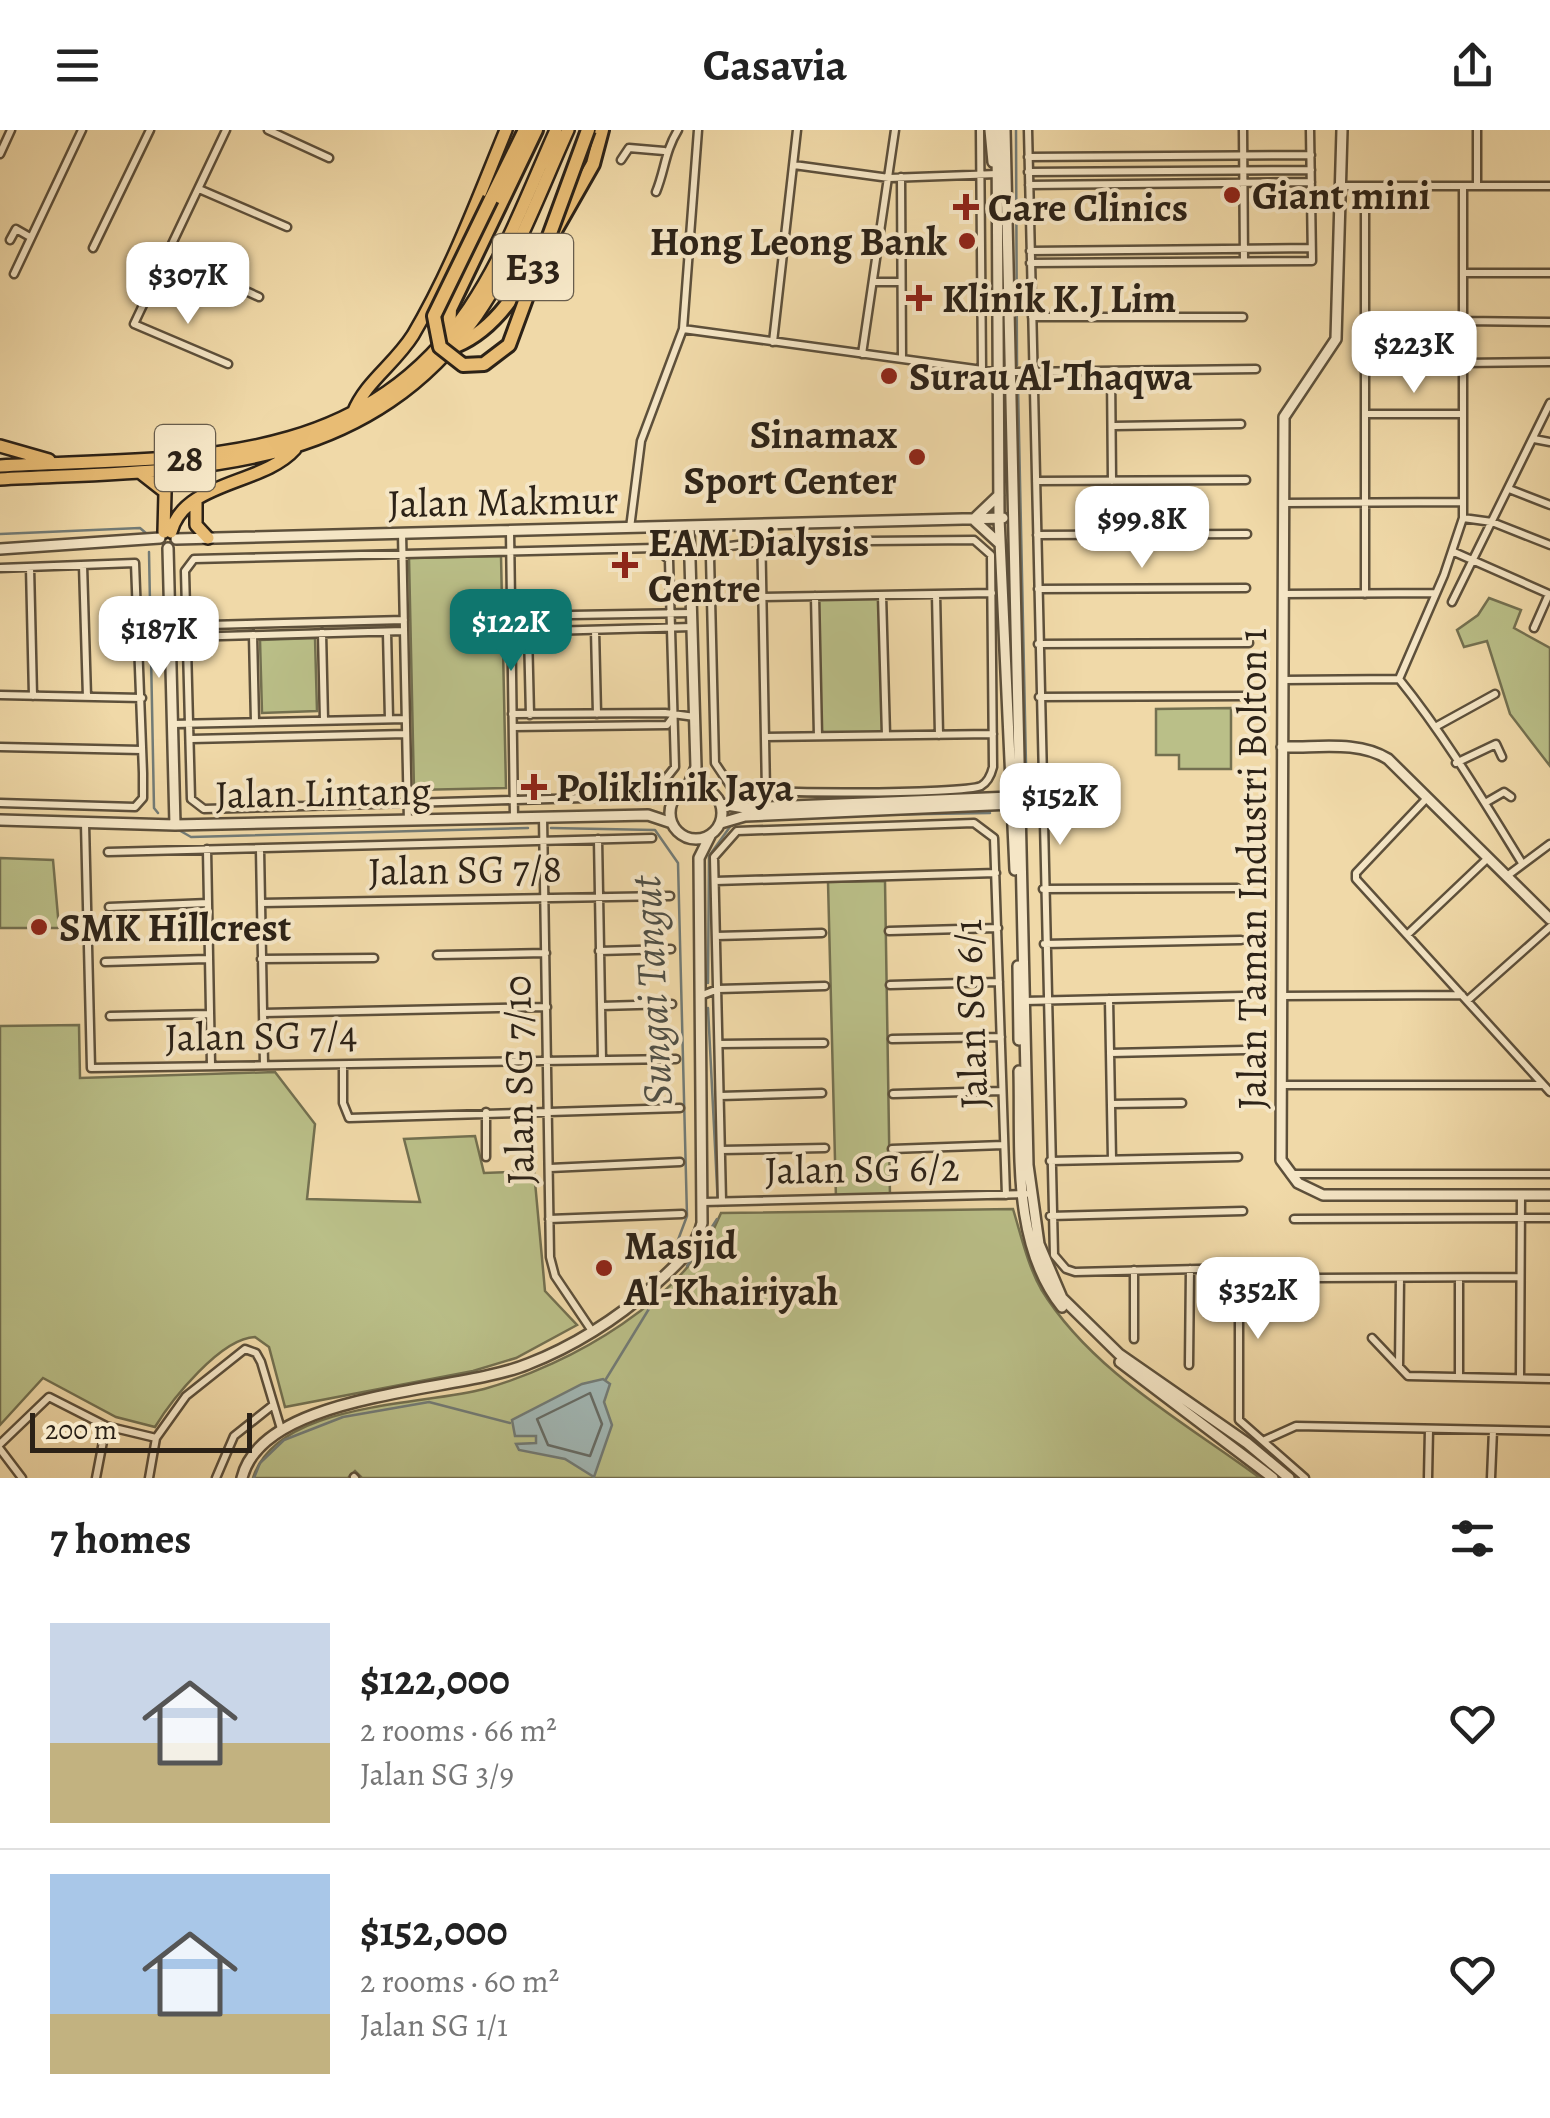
<!DOCTYPE html>
<html lang="en">
<head>
<meta charset="utf-8">
<style>
  :root { --surface:#fff; --page:#f2f2f2; --text:#222; --muted:#767676; --line:#e0e0e0; --accent:#0f766e }
  body { margin:0; font-family:Alegreya,serif; background:var(--page); color:var(--text); height:100vh; display:flex; flex-direction:column; font-size:38px; white-space:nowrap }
  * { box-sizing:border-box; margin:0 }
  p { font-size:32px; color:var(--muted) }
  .icon { flex:none; width:55px; height:55px; fill:none; stroke:currentColor; stroke-width:2; stroke-linecap:round; stroke-linejoin:round }
  .map { position:relative; height:1348px; overflow:hidden }
  .side { display:flex; flex-direction:column; background:var(--surface); flex:1 }
  .side>* { flex:none }
  .scale { position:absolute; left:30px; bottom:25px; width:222px; box-sizing:border-box; padding-left:10px; border:5px solid #2c2217; border-top:0; font-size:28px; line-height:35px; white-space:nowrap; color:#2c2217; -webkit-text-stroke:8px #f5e6c6; paint-order:stroke }
  .price { position:absolute; translate:-50% -85px; padding:0 22px; border-radius:20px; background:#fff; color:#222; font-size:32px; line-height:65px; filter:drop-shadow(0 2px 5px #0008) }
  .price::after { content:''; position:absolute; left:50%; top:60px; width:30px; height:22px; margin-left:-15px; background:inherit; clip-path:polygon(0 0,100% 0,50% 100%) }
  .price.current { background:var(--accent); color:#fff }
  ul { padding:0; list-style:none }
  li { display:flex; align-items:center; gap:30px; height:250px; padding:0 50px }
  li+li { border-top:2px solid var(--line) }
  li span { display:grid; place-items:center; flex:none; width:280px; height:200px; border-radius:0px; color:#555 }
  li>.icon { margin-inline-start:auto }
  span .icon { width:120px; height:120px; fill:#fffc; stroke-width:1 }
  li b { font-size:42px }
  h2 { display:flex; justify-content:space-between; align-items:center; height:120px; padding:0 50px; font-size:42px }
  header { display:flex; justify-content:space-between; align-items:center; height:130px; padding:0 50px; background:var(--surface); font-size:45px; font-weight:700 }
  .map>svg:first-child { display:block }
  .green { fill:#babf88; stroke:#737050; stroke-width:2.5 }
  .water { fill:#a1b7b5; stroke:#727b76; stroke-width:2.5 }
  .lines { fill:none; stroke-linecap:round; stroke-linejoin:round }
  .shore { stroke:#666c66; stroke-width:2.5 }
  .stream { stroke:#727b76; stroke-width:2.5 }
  .minor-casing { stroke:#5d503b; stroke-width:11 }
  .tertiary-casing { stroke:#5d503b; stroke-width:14 }
  .trunk-casing { stroke:#2c2217; stroke-width:16 }
  .motorway-casing { stroke:#2c2217; stroke-width:18 }
  .minor { stroke:#f5e6c6; stroke-width:6 }
  .tertiary { stroke:#f5e6c6; stroke-width:9 }
  .trunk { stroke:#e8bc74; stroke-width:11 }
  .motorway { stroke:#e8bc74; stroke-width:12 }
  .motorway-bridge-casing { stroke:#2c2217; stroke-width:18; stroke-linecap:butt }
  .motorway-bridge { stroke:#e8bc74; stroke-width:12 }
  .poi-dot { fill:#8f2418; stroke:#f5e6c6; stroke-width:4 }
  .labels { text-anchor:middle; stroke-width:8; stroke-linejoin:round; paint-order:stroke }
  .shield { fill:#f5e6c6; stroke:#685d4c; stroke-width:2.5 }
  .shield-label { font-size:38px; font-weight:bold; fill:#2c2217 }
  .poi-label { font-size:40px; font-weight:bold; fill:#2c2217; stroke:#f5e6c6; text-anchor:start }
  .street-label { font-size:40px; fill:#2c2217; stroke:#f5e6c6 }
  .water-label { font-size:42px; font-style:italic; fill:#4f4f46; stroke:#f5e6c6 }
</style>
</head>
<body>
<header><svg class="icon" aria-label="menu" viewBox="0 0 24 24"><path d="M4 6h16M4 12h16M4 18h16"/></svg>Casavia<svg class="icon" aria-label="share" viewBox="0 0 24 24"><path d="M12 15V3M7 8l5-5 5 5M5 13v7h14v-7"/></svg></header>
<div class="map">
<svg width="1550" height="1348" viewBox="0 0 1550 1348">
  <rect width="100%" height="100%" fill="#f0d9a8"/>
  <filter id="stains"><feTurbulence type="fractalNoise" baseFrequency=".002" numOctaves="4"/><feColorMatrix values="0 0 0 0 .2 0 0 0 0 .09 0 0 0 0 .02 0 0 0 .5 -.17"/></filter>
  <radialGradient id="worn" r=".72"><stop offset=".6" stop-color="#630" stop-opacity="0"/><stop offset="1" stop-color="#630" stop-opacity=".3"/></radialGradient>
  <path class="green" d="M501,426L506,658L414,660L409,428Z
    M882,465L886,605L818,606L815,466Z
    M1489,468L1521,480L1514,498L1550,518V636L1510,584L1487,511L1464,517L1457,500L1478,485Z
    M315,508L317,581L262,583L260,510Z
    M1231,578V639H1179V625H1156V579Z
    M0,728L53,730L59,798H0Z
    M885,751L890,1067L836,1069L828,752Z
    M79,895L80,948L275,942L315,994L307,1069L420,1072L404,1009L475,1006L484,1043L534,1041L545,1161L577,1195L516,1228L473,1241L285,1277L269,1217L255,1207C221,1208 172,1269 155,1297L116,1287L43,1248L0,1295V896Z
    M1013,1079C1021,1105 1028,1136 1041,1159C1091,1241 1184,1292 1260,1348H362L355,1341L348,1348H253C277,1272 419,1276 484,1259C570,1235 687,1169 721,1083Z"/>
  <path class="water" d="M603,1249L610,1254L604,1272L612,1295L594,1347L565,1329L519,1320L516,1314L536,1313V1306H515L512,1290L582,1254Z"/>
  <g class="lines">
    <path class="shore" d="M590,1263L602,1294L590,1326L548,1315L537,1289Z"/>
    <path class="stream" d="M1016,0L1017,235
      M1018,256L1027,682
      M0,404L140,398L147,404
      M149,422L154,678L158,683
      M869,685L990,683
      M551,698L655,700L678,733L687,1086L672,1126
      M177,699L191,707L528,698
      M708,853L709,726L732,694
      M708,878L718,1076
      M687,1136L717,1089
      M606,1249L655,1169
      M254,1348L260,1333L284,1310L343,1287L429,1272L510,1293"/>
    <defs>
      <path id="minor" d="M226,0L134,194L228,234
        M268,0L329,28
        M980,0L982,240
        M1028,0L1054,1125L1066,1139L1075,1142L1239,1138V1290L1305,1348
        M1243,0L1244,131
        M1477,0V56
        M0,24L11,0
        M1028,27L1311,25
        M621,30L629,18L664,21
        M794,35L889,48L997,44
        M1028,42L1311,40
        M901,47L902,229
        M1029,55L1311,52
        M1341,56H1550
        M1365,56V464
        M199,59L287,97
        M656,62C665,40 665,21 678,0
        M10,110L16,99L30,107
        M93,118L150,0
        M1030,121L1311,118
        M167,125L259,167
        M1030,133L1312,131L1310,0
        M1463,143H1550
        M14,144L82,0
        M873,152H901
        M1032,187H1243
        M1463,191L1550,192
        M683,199L997,242
        M773,212L797,0
        M862,224L895,0
        M1463,233L1550,232
        M1008,242L1256,239
        M1111,242L1112,351
        M1365,284H1463
        M1114,296L1241,294
        M1534,309L1550,312
        M1036,351L1246,350
        M1509,359L1550,375
        M1283,373L1463,372
        M1463,388L1492,392L1550,415
        M761,395L766,662
        M630,398L641,311L683,199L698,0
        M510,401L514,688
        M402,403L408,691
        M1037,405L1247,404
        M974,410L991,425L993,637C991,645 988,652 981,656C964,664 748,665 731,657L715,633L710,427L714,418L762,412Z
        M656,418L669,430L675,637L652,666L204,679L191,669L185,441L194,429Z
        M1454,422L1549,464L1534,498
        M83,435L87,567
        M30,437L33,566
        M0,438L135,433L143,643V668L135,677L0,673
        M1038,459L1246,458
        M936,464L939,605
        M1283,464L1436,463
        M882,465L886,605
        M815,466L818,606
        M763,467L992,463
        M1452,472L1550,273
        M511,486L692,483
        M171,496L404,490
        M595,500L597,584
        M387,502L389,589
        M511,502L692,497
        M528,502L530,585
        M322,503L324,590
        M253,505L255,592
        M187,507L404,501
        M1038,514L1249,513
        M1399,549L1444,445L1463,388V56
        M1399,549C1445,606 1483,670 1522,733
        M1283,550L1399,549
        M0,565L142,568
        M1039,567L1245,566
        M512,584L665,583L695,587
        M173,594L406,589
        M1437,596L1495,564
        M513,597L667,595L673,587
        M765,607L993,604
        M191,609L406,604
        M0,617L142,620
        M1456,633L1496,614L1502,627
        M1427,668L1356,743V749L1550,962
        M1485,673L1504,662L1511,667
        M543,687L550,1127L555,1146L592,1201
        M85,694L91,938L676,929
        M598,709L602,930
        M207,719L211,935
        M260,719L264,935
        M108,722L652,708
        M1507,746L1550,714
        M715,751L996,743
        M1043,759L1237,758
        M261,773L670,766
        M109,777L208,773
        M889,801L998,798
        M1407,805L1488,728
        M716,806L822,803
        M1044,814L1241,810
        M599,821L671,819
        M437,825L546,823
        M261,829L374,828
        M105,832L207,829
        M890,855L999,852
        M700,866L718,859L825,856
        M1281,866L1462,865
        M1109,869L1112,1029
        M1468,870L1550,797
        M1024,871L1243,866
        M601,876L672,874
        M263,883L547,877
        M110,886L209,884
        M892,909L1001,907
        M719,914L824,913
        M1110,923L1245,920
        M343,935V973L349,988L680,978
        M1281,955H1542
        M893,964L1002,961
        M720,966L822,963
        M1111,974L1182,973
        M486,982V1027
        M892,1019L1003,1015
        M721,1020L825,1018
        M1050,1031L1238,1027
        M550,1038L680,1032
        M1290,1044H1550
        M722,1071L714,727L737,701L974,693L994,708L1006,1065
        M703,1072L1026,1064
        M1050,1086L1243,1081
        M549,1089L682,1084
        M1294,1089L1550,1088
        M1134,1140V1209
        M1317,1148L1520,1147
        M1372,1208L1408,1246L1550,1249
        M1189,1235L1190,1139
        M1399,1236L1400,1148
        M1459,1246V1148
        M1520,1247L1521,1065
        M1265,1310L1296,1296L1550,1301
        M0,1314L49,1267L106,1296L156,1308
        M0,1319L22,1348
        M354,1347L355,1348
        M96,1348L106,1296
        M149,1348L156,1308L186,1266L245,1219L256,1223L261,1232L281,1299
        M216,1348L234,1306L273,1275
        M1428,1348L1429,1299
        M1491,1348L1493,1300"/>
      <path id="tertiary" d="M990,0L993,32
        M997,0L999,388L1015,740
        M1005,0L1028,1035L1039,1114L1062,1168L1119,1224L1247,1313L1289,1348
        M1342,0L1336,209L1284,287L1281,1030L1298,1053L1323,1065H1550
        M975,388L999,365
        M975,391L1000,414
        M176,409L1003,388
        M168,418L175,695
        M0,419L160,408
        M1282,617C1317,618 1358,610 1388,629L1550,789
        M670 683a26 26 0 1 1 52 0a26 26 0 1 1-52 0Z
        M687,659L696,637L689,396
        M721,674L745,678L1011,667
        M0,690L175,695L648,685L672,693
        M721,693L745,686L1012,674
        M1018,836L1019,910
        M1019,941C1021,1017 1011,1113 1062,1177
        M1120,1232L1273,1348
        M242,1348C263,1261 458,1263 528,1234C572,1217 617,1189 651,1158C671,1140 696,1120 702,1093L699,728L710,706"/>
      <path id="trunk" d="M353,283C366,251 394,235 413,205C451,141 478,68 506,0
        M0,316L49,330
        M0,336C176,326 356,344 469,178C506,123 529,60 556,0
        M142,344L165,362L164,402
        M0,349C181,339 360,350 477,185C516,129 540,62 568,0
        M196,370V395L208,408
        M171,402C184,351 263,355 295,319"/>
      <path id="motorway" d="M491,69L525,0
        M552,106L593,34L602,0
        M449,202L450,179L536,0
        M450,218C491,204 514,167 536,131"/>
    </defs>
    <use href="#minor" class="minor-casing"/>
    <use href="#tertiary" class="tertiary-casing"/>
    <use href="#trunk" class="trunk-casing"/>
    <use href="#motorway" class="motorway-casing"/>
    <use href="#minor" class="minor"/>
    <use href="#tertiary" class="tertiary"/>
    <use href="#trunk" class="trunk"/>
    <use href="#motorway" class="motorway"/>
    <defs>
      <path id="motorway-bridge" d="M491,69L434,186L440,217L463,235L484,234L509,215L588,0"/>
    </defs>
    <use href="#motorway-bridge" class="motorway-bridge-casing"/>
    <use href="#motorway-bridge" class="motorway-bridge"/>
  </g>
  <g class="poi-dot">
    <circle cx="1232" cy="65" r="10"/>
    <path d="M961 62h10v10h10v10h-10v10h-10v-10h-10v-10h10z"/>
    <circle cx="967" cy="111" r="10"/>
    <path d="M914 153h10v10h10v10h-10v10h-10v-10h-10v-10h10z"/>
    <circle cx="889" cy="246" r="10"/>
    <circle cx="917" cy="327" r="10"/>
    <path d="M620 420h10v10h10v10h-10v10h-10v-10h-10v-10h10z"/>
    <path d="M529 642h10v10h10v10h-10v10h-10v-10h-10v-10h10z"/>
    <circle cx="39" cy="797" r="10"/>
    <circle cx="604" cy="1138" r="10"/>
  </g>
  <g class="labels">
    <g class="shield">
      <rect x="493" y="104" width="80" height="66" rx="8"/>
      <rect x="155" y="295" width="60" height="66" rx="8"/>
    </g>
    <g class="shield-label">
      <text x="533" y="150">E33</text>
      <text x="185" y="341">28</text>
    </g>
    <g class="poi-label">
      <text x="1252" y="79">Giant mini</text>
      <text x="988" y="91">Care Clinics</text>
      <text x="947" y="125" text-anchor="end">Hong Leong Bank</text>
      <text x="942" y="182">Klinik K.J Lim</text>
      <text x="909" y="260">Surau Al-Thaqwa</text>
      <text x="897" y="318" text-anchor="end">Sinamax<tspan x="897" dy="46">Sport Center</tspan></text>
      <text x="648" y="426">EAM Dialysis<tspan x="648" dy="46">Centre</tspan></text>
      <text x="556" y="671">Poliklinik Jaya</text>
      <text x="59" y="811">SMK Hillcrest</text>
      <text x="624" y="1129">Masjid<tspan x="624" dy="46">Al-Khairiyah</tspan></text>
    </g>
    <g class="street-label">
      <text transform="translate(503 371) rotate(-1)" y="14">Jalan Makmur</text>
      <text transform="translate(323 662) rotate(-1)" y="14">Jalan Lintang</text>
      <text transform="translate(465 739) rotate(-1)" y="14">Jalan SG 7/8</text>
      <text transform="translate(1252 739) rotate(-90)" y="14">Jalan Taman Industri Bolton 1</text>
      <text transform="translate(970 884) rotate(-92)" y="14">Jalan SG 6/1</text>
      <text transform="translate(261 905) rotate(-1)" y="14">Jalan SG 7/4</text>
      <text transform="translate(518 950) rotate(-91)" y="14">Jalan SG 7/10</text>
      <text transform="translate(862 1038) rotate(-1)" y="14">Jalan SG 6/2</text>
    </g>
    <g class="water-label">
      <text transform="translate(651 861) rotate(-93)" y="15">Sungai Tangut</text>
    </g>
  </g>
  <rect width="100%" height="100%" filter="url(#stains)"/>
  <rect width="100%" height="100%" fill="url(#worn)"/>
</svg>
<div class="scale">200 m</div>
<b class="price" style="left:188px;top:197px">$307K</b>
<b class="price" style="left:1414px;top:266px">$223K</b>
<b class="price" style="left:1142px;top:441px">$99.8K</b>
<b class="price current" style="left:511px;top:544px">$122K</b>
<b class="price" style="left:159px;top:551px">$187K</b>
<b class="price" style="left:1060px;top:718px">$152K</b>
<b class="price" style="left:1258px;top:1212px">$352K</b>
</div>
<section class="side">
<h2>7 homes<svg class="icon" aria-label="filters" viewBox="0 0 24 24"><path d="M4 7h16M4 17h16"/><circle cx="9" cy="7" r="2"/><circle cx="15" cy="17" r="2"/></svg></h2>
<ul>
<li><span style="background:linear-gradient(#c9d6e8 60%,#c2b280 0)"><svg class="icon" aria-label="home" viewBox="0 0 24 24"><path d="M3 11l9-7 9 7M6 9v11h12V9"/></svg></span><div><b>$122,000</b><p>2 rooms · 66 m²</p><p>Jalan SG 3/9</p></div><svg class="icon" aria-label="heart" viewBox="0 0 24 24"><path d="M12 20l-8-8c-3-5 5-10 8-4 3-6 11-1 8 4z"/></svg></li>
<li><span style="background:linear-gradient(#a9c7e8 70%,#c2b280 0)"><svg class="icon" aria-label="home" viewBox="0 0 24 24"><path d="M3 11l9-7 9 7M6 9v11h12V9"/></svg></span><div><b>$152,000</b><p>2 rooms · 60 m²</p><p>Jalan SG 1/1</p></div><svg class="icon" aria-label="heart" viewBox="0 0 24 24"><path d="M12 20l-8-8c-3-5 5-10 8-4 3-6 11-1 8 4z"/></svg></li>
</ul>
</section>
</body>
</html>
